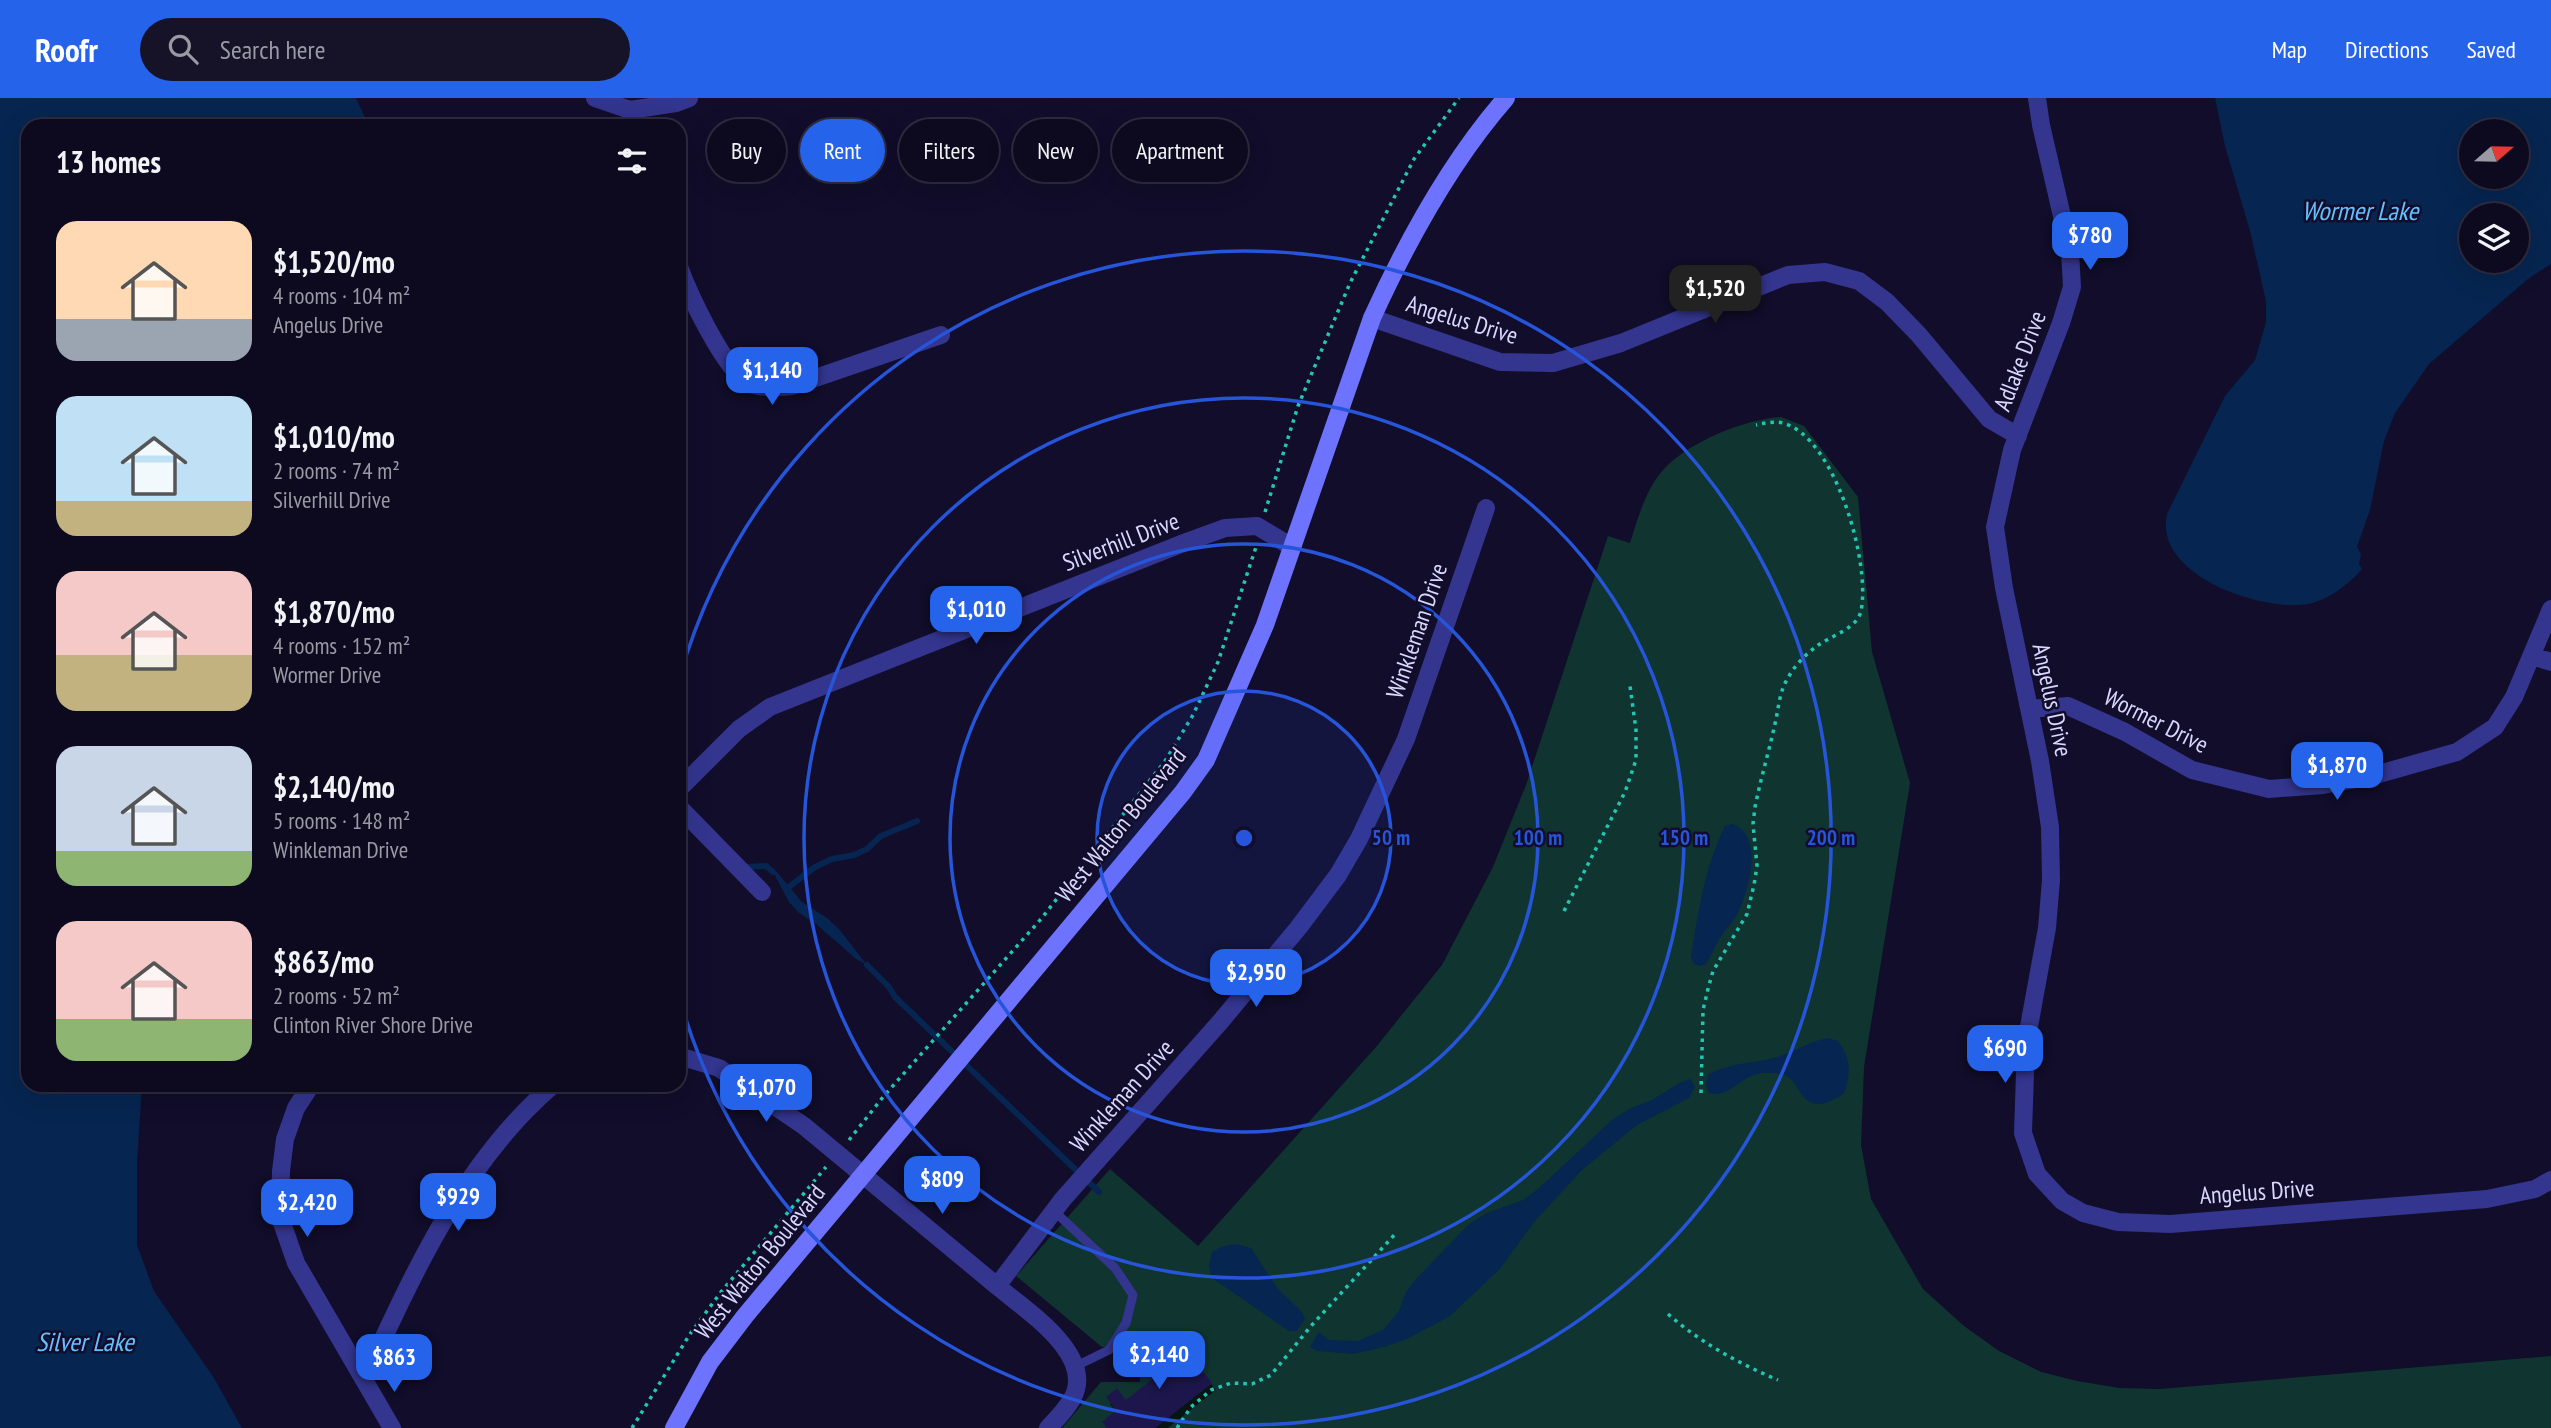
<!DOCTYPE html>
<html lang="en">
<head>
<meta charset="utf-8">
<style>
  :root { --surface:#0d0a20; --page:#161329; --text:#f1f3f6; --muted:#9a9aa5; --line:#2d2b3e; --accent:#2563eb }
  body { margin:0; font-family:"PT Sans Narrow",sans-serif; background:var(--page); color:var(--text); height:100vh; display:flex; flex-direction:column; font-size:26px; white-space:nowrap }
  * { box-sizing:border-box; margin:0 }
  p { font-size:23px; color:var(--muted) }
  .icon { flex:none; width:38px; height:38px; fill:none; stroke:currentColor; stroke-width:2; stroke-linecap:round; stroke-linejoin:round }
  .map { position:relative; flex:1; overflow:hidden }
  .side { position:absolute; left:21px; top:21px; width:665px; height:973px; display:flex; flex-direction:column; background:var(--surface); border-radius:21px; box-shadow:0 7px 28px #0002,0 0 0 2px var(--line) }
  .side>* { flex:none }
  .guide { position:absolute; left:707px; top:21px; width:665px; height:63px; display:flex; gap:14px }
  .needle { width:46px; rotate:70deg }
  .tools { position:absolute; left:2459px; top:21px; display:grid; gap:14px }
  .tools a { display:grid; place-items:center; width:70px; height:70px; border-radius:50%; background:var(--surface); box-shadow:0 7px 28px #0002,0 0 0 2px var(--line); font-size:35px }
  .price { position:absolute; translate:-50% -60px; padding:0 16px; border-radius:14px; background:var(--accent); color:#fff; font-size:23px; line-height:46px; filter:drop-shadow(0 2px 4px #0008) }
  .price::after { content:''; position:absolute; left:50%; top:42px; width:21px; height:16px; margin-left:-10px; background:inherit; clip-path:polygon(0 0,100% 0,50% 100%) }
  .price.selected { background:#222; color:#fff }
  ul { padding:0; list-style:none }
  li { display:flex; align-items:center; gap:21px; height:175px; padding:0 35px }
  li span { display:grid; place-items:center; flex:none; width:196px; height:140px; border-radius:21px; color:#555 }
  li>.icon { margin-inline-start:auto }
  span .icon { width:84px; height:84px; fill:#fffc; stroke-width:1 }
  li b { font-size:30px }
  h2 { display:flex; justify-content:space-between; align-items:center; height:84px; padding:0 35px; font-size:30px }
  .chip { padding:0 24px; border-radius:32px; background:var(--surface); box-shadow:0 7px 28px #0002,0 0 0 2px var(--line); font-size:24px; line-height:63px }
  .chip.selected { background:var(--accent); color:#fff }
  header { display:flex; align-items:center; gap:42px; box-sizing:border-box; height:98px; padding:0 35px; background:var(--accent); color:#fff }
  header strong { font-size:33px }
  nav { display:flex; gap:38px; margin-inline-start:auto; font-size:24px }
  .search { width:490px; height:63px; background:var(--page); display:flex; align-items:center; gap:18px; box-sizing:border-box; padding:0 24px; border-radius:38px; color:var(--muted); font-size:26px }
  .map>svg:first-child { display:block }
  .green { fill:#103531 }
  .water { fill:#062550; fill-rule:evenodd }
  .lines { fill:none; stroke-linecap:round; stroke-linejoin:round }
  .stream { stroke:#062550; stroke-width:6 }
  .building { fill:#1f174d; filter:url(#shadow) }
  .path { stroke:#22c7b4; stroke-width:3.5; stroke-dasharray:3.5 5; stroke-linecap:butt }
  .service { stroke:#33358e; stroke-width:9 }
  .minor { stroke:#33358e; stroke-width:18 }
  .secondary { stroke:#6d72ff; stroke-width:18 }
  .ring { fill:none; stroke:#2655da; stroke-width:3.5 }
  .labels { text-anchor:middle; stroke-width:5; stroke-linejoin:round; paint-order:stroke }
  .street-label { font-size:24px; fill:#d9d6ff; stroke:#110d2a }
  .water-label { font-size:26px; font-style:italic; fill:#64c0ff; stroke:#110d2a }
  .centre { fill:#2655da; stroke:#110d2a; stroke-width:3.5 }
  .ring-label { font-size:21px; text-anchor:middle; font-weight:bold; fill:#2655da; stroke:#110d2a; stroke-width:5; stroke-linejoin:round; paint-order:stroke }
</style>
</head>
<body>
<header>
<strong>Roofr</strong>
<div class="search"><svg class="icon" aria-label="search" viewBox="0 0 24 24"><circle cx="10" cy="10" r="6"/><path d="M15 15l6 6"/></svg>Search here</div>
<nav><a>Map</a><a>Directions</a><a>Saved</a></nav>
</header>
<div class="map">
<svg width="2551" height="1330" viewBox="0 0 2551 1330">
  <defs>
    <filter id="shadow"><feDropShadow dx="4" dy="7" stdDeviation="0" flood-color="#0009"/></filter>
  </defs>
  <rect width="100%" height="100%" fill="#110d2a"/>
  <path class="green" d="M1781,319L1804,328L1858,399L1872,554L1910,685L1864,969L1861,1047L1871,1101L1923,1191L1964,1228L1999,1253L2041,1274L2077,1283L2119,1290L2160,1291L2551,1258V1330H1062L1101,1284H1140L1137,1249H1102L1016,1178L1110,1071L1198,1148L1376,949L1442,867L1493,769L1526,687L1608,438L1630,445C1638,420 1646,390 1664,371C1691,343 1743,322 1781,319Z"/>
  <path class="water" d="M0,0H356L369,28H28V987H142L137,1064V1147L154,1193L214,1280L242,1330H0Z
    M2215,0H2551V166L2528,181L2429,266L2395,315L2384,343L2370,412L2357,449L2361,456L2359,466L2362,471C2349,486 2329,502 2308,506C2261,514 2153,477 2167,416L2225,298L2255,262L2266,224V203L2250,133L2225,48ZM2516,33V79H2471V33ZM2516,117V163H2471V117Z
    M1733,726C1764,737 1749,793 1738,815C1733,825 1724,832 1719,842C1714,850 1711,858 1706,866L1700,868L1694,866L1691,859C1698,816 1705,767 1725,728Z
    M773,774H777L802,804L827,820L839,831L867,867L856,861L816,826L799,815L789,804Z
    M1828,940L1838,943C1851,960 1851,976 1844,996C1836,1000 1827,1006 1819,1006C1794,1005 1802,975 1773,975C1766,974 1758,975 1751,978C1738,984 1723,1002 1708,994L1706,987L1708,977C1730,964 1753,966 1777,959C1795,954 1809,943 1828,940Z
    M1690,981L1695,989L1689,1000L1637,1027L1581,1073L1535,1123L1500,1171L1450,1218L1407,1241L1384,1249L1353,1256L1317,1253L1310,1249L1319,1234L1329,1242L1358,1243L1383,1232L1399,1213L1406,1194L1416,1181L1470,1125L1487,1115L1523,1102L1538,1091L1613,1021L1629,1011L1652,1002L1681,984Z
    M1235,1146L1251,1150L1278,1191L1302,1214L1305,1221L1297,1233H1289L1212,1180L1209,1169L1212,1154L1221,1149Z"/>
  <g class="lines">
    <path class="stream" d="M745,769L766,768L773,774
      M790,788L815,769L832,761L854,757L867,751L881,738L917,723
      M867,867L889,889L895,899L1099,1094"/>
  </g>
  <path class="building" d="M1168,1241L1177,1253L1183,1248L1212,1285L1155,1330H1107L1102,1324L1116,1312L1106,1299L1117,1290L1126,1302L1160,1275L1147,1258Z"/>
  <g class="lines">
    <path class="path" d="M1265,414L1298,308L1350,185L1414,61L1459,0
      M1564,813L1625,694L1636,662V632L1630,588
      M1701,995L1703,912L1708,891L1713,873L1747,816L1754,787L1757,768L1753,726L1755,709C1761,679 1770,650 1776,621C1779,607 1780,592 1788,580C1794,568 1806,556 1817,548C1830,538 1857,531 1861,513C1871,465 1835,339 1783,325C1774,323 1765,325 1756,327
      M849,1042L883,999L1041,821L1165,663L1193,617L1218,564L1256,449
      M1668,1216C1701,1245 1738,1265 1778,1282
      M632,1330L690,1236L721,1194L826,1069
      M1177,1330L1191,1309L1211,1292L1231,1285L1252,1286L1271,1277L1311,1228L1397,1134"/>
    <path class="service" d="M1054,1113L1115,1170L1133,1197L1126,1225L1109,1252L1076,1268"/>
    <path class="minor" d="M595,0L630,12L676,5L689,0
      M2037,0L2041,27L2070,153L2072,189L2061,225L2012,352L1995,429L2004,490L2040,663L2050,729L2051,782L2047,830L2026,945L2023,1035L2037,1076L2062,1103L2083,1115L2118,1124L2170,1126L2487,1101L2535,1091L2551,1082
      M679,169C689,196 724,272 749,285C762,291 779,289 792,288L941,237
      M1372,220L1500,264L1553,265L1621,245L1788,177L1825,174L1859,183L1887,204L1919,237L1989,321L2018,338
      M2532,558L2551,564
      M2030,611L2068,608L2125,634L2192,672L2269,691L2323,687L2368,679L2457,654L2495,629L2514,599L2551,511
      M679,691L739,631L770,609L1181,446L1225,430L1257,428L1292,449
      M679,709L762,794
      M679,958L719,970L804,1028L997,1188
      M311,987L296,1010L285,1041L281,1073L280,1119L296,1165L392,1330
      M364,1282C413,1176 463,1064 553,987
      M1048,1330C1056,1322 1066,1311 1072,1301C1097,1257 1025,1212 997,1188L1063,1101L1221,923L1299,829L1338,777L1359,741L1406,641L1486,410"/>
    <path class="secondary" d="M674,1330L710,1264L745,1218L1183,694L1206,662L1265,527L1372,220C1407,143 1450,64 1506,0"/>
  </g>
  <circle cx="1244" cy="740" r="147" fill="#2655da" fill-opacity=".12"/>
  <g class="ring">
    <circle cx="1244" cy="740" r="147"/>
    <circle cx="1244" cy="740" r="294"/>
    <circle cx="1244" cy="740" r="440"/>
    <path d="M680 578A587 587 0 1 1 680 902"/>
  </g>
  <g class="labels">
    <g class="street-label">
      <text transform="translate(1462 222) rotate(17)" y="8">Angelus Drive</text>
      <text transform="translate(2020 263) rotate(-69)" y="8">Adlake Drive</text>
      <text transform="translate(1121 444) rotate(-21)" y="8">Silverhill Drive</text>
      <text transform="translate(1417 533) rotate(-71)" y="8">Winkleman Drive</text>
      <text transform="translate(2052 602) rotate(78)" y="8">Angelus Drive</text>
      <text transform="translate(2156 623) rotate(27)" y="8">Wormer Drive</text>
      <text transform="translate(1121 727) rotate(-51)" y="8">West Walton Boulevard</text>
      <text transform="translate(1122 998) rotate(-48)" y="8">Winkleman Drive</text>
      <text transform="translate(2257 1094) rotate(-4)" y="8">Angelus Drive</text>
      <text transform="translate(760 1164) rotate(-51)" y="8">West Walton Boulevard</text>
    </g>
    <g class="water-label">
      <text x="2360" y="122">Wormer Lake</text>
      <text x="85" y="1253">Silver Lake</text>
    </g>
  </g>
  <circle cx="1244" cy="740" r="10" class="centre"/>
  <g class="ring-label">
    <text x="1391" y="747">50 m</text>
    <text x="1538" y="747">100 m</text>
    <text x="1684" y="747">150 m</text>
    <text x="1831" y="747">200 m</text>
  </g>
</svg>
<div class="tools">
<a><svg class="needle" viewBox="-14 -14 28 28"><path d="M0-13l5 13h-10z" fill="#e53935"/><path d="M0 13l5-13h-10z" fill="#9a9aa5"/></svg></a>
<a><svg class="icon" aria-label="layers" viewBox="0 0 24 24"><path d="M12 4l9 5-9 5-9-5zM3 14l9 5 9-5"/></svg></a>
</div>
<b class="price" style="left:2090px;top:174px">$780</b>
<b class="price selected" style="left:1715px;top:227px">$1,520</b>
<b class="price" style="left:772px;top:309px">$1,140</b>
<b class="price" style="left:976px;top:548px">$1,010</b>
<b class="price" style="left:2337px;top:704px">$1,870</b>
<b class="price" style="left:1256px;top:911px">$2,950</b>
<b class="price" style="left:2005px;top:987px">$690</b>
<b class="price" style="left:766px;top:1026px">$1,070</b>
<b class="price" style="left:942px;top:1118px">$809</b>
<b class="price" style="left:458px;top:1135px">$929</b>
<b class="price" style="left:307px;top:1141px">$2,420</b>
<b class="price" style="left:1159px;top:1293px">$2,140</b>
<b class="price" style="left:394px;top:1296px">$863</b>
<div class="guide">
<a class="chip">Buy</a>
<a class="chip selected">Rent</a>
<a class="chip">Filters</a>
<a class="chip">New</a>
<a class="chip">Apartment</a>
</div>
<section class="side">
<h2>13 homes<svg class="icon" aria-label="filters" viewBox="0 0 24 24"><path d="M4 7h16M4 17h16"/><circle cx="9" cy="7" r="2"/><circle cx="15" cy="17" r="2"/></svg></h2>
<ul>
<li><span style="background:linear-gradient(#ffd9b3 70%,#9aa5b1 0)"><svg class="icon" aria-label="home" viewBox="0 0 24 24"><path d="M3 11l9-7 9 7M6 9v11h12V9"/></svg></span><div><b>$1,520/mo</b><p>4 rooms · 104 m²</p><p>Angelus Drive</p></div></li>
<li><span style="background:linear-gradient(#bfe0f5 75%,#c2b280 0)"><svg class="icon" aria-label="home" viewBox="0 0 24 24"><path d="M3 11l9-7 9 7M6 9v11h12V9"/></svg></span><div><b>$1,010/mo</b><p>2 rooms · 74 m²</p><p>Silverhill Drive</p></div></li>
<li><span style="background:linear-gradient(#f6c9c9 60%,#c2b280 0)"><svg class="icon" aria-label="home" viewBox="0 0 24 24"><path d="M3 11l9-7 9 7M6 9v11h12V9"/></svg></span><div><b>$1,870/mo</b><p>4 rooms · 152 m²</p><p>Wormer Drive</p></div></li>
<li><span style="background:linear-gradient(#c9d6e8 75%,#8fb573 0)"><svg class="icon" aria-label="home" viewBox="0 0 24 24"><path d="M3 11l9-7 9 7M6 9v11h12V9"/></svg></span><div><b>$2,140/mo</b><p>5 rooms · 148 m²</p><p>Winkleman Drive</p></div></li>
<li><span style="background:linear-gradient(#f6c9c9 70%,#8fb573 0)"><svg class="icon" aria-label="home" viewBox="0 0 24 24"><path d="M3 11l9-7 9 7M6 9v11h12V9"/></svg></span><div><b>$863/mo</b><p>2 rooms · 52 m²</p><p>Clinton River Shore Drive</p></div></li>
</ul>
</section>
</div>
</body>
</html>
